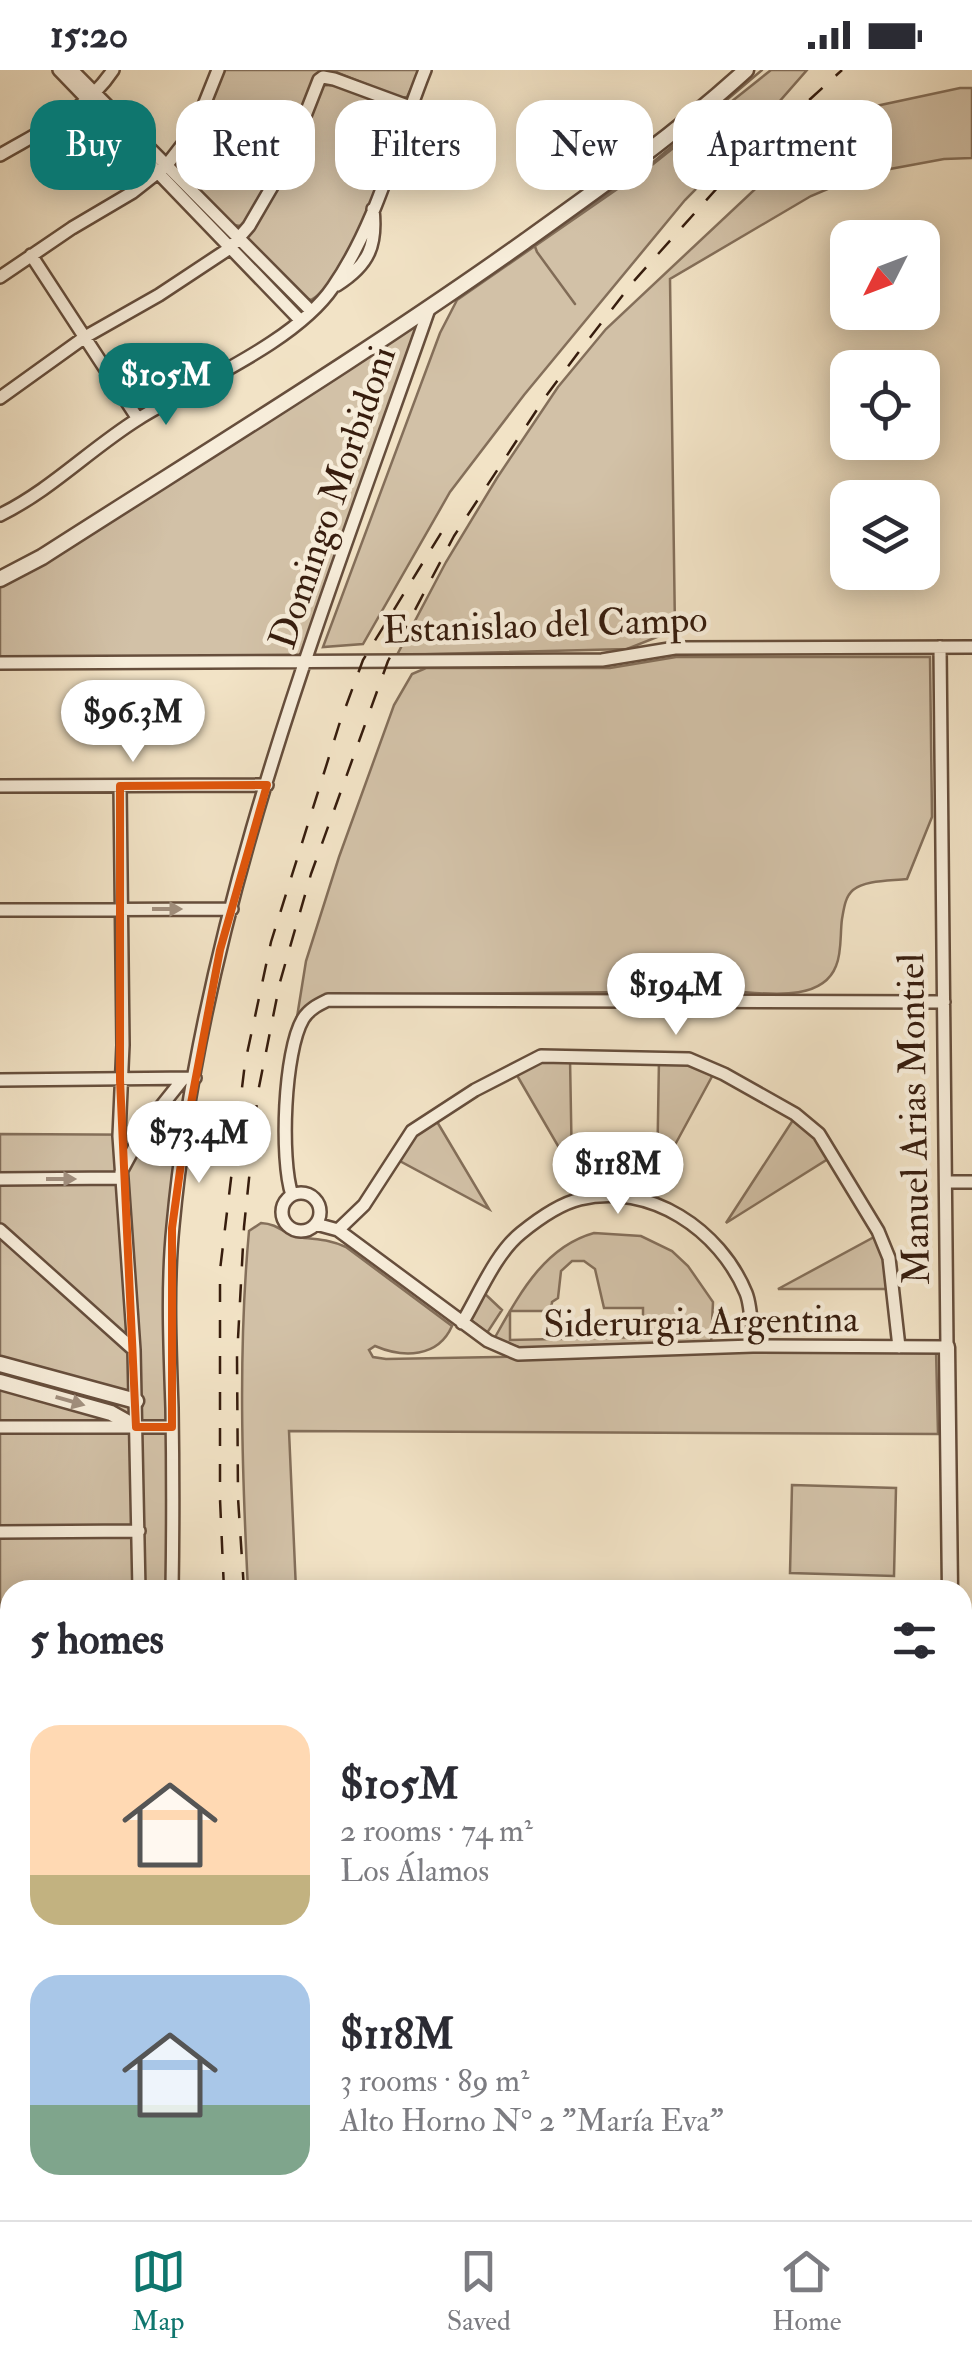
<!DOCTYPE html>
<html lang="en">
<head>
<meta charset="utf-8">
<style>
  :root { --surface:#fff; --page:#f7f7f7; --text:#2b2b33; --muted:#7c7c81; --line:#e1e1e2; --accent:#0f766e }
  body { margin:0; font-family:"IM FELL Double Pica",serif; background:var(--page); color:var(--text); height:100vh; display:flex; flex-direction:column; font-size:38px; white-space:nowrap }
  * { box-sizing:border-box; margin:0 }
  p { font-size:32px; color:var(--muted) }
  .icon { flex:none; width:55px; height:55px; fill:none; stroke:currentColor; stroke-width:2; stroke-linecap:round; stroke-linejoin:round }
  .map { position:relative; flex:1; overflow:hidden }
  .sheet { position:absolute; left:0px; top:1510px; width:972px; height:640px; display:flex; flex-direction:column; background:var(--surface); border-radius:30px 30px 0 0; box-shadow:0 5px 25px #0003 }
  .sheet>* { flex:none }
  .hud { position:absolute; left:30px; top:30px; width:912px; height:90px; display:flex; gap:20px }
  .needle { width:65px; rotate:228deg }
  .buttons { position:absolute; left:830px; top:150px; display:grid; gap:20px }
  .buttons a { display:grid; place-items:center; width:110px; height:110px; border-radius:20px; background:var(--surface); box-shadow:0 5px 25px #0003; font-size:50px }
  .price { position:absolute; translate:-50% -85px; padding:0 22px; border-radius:35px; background:#fff; color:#222; font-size:32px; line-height:65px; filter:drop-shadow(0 2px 5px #0008) }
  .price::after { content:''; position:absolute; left:50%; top:60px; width:30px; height:22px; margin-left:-15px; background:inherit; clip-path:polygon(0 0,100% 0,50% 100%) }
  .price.current { background:var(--accent); color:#fff }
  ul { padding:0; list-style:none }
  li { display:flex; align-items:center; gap:30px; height:250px; padding:0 30px }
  li span { display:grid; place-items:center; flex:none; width:280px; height:200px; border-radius:30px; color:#555 }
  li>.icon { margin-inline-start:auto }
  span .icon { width:120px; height:120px; fill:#fffc; stroke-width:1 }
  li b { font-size:42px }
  h2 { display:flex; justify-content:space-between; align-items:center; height:120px; padding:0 30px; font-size:42px }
  .chip { padding:0 35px; border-radius:30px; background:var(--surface); box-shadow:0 5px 25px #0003; font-size:35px; line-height:90px }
  .chip.current { background:var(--accent); color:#fff }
  .status { display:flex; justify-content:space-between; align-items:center; height:70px; padding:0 50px; background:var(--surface); direction:ltr }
  .status svg { height:28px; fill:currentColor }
  .dock { display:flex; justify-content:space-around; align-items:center; height:140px; border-top:2px solid var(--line); background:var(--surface); font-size:28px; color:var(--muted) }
  .dock a { display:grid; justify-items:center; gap:5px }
  .dock .current { color:var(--accent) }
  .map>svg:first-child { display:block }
  .green { fill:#d2c1a7; stroke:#846f5a; stroke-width:2.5; fill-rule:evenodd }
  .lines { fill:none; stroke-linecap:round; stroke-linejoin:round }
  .stream { stroke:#816c57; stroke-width:2.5 }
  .minor-casing { stroke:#664e3c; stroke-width:16 }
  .tertiary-casing { stroke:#664e3c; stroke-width:19 }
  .minor { stroke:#f7edda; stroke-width:11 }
  .tertiary { stroke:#f7edda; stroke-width:14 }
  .rail { stroke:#371d0e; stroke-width:2.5; stroke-dasharray:18 18; stroke-linecap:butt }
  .oneway { fill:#a18f7e }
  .marked { fill:none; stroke:#df560c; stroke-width:8; stroke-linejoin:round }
  .labels { text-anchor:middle; stroke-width:9; stroke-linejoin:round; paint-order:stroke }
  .street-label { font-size:38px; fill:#371d0e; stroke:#f7edda }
</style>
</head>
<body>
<div class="status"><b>15:20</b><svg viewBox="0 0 49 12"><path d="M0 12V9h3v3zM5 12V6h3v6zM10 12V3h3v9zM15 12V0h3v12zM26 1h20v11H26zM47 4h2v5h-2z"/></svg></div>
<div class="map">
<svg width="972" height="2150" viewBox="0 0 972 2150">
  <rect width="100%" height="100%" fill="#f2e3c6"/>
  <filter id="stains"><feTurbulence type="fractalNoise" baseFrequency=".002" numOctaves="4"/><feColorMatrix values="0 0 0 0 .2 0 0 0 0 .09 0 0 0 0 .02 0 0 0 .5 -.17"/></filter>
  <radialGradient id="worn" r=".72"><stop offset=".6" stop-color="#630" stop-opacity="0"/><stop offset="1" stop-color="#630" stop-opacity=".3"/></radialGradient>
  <path class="green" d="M225,0H420L407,27L400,28L331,0L316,5L296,66L250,149L241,156L233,155L178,97Z
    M771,0H807L757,57L685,130L524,325L450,422L363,574L323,577L440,263L457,230L652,95Z
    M325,15L339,16L399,39L403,46C389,90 350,208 311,230L304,228L247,170V165C280,120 301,72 319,19Z
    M960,18H972V88L944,89L863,104L811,126L670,209L675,560L627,579L397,585L446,492L497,408L558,317L606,259L834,45Z
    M422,247L301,587L0,588V514Z
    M676,587H930L932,747L907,809C891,811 865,810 853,820C845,827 844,838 842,849C840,863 842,883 836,896C821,935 759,922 727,921L325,925L297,947L306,891L339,787L394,635L412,604L426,598H610Z
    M570,988L572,1100L515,1002L542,990Z
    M659,989L689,991L715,1001L657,1108Z
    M795,1047L817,1066L831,1087L726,1153Z
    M436,1050L489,1139L398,1090L414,1063Z
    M0,1064L185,1065L172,1158V1520H10V1622H0Z
    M261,1153C280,1154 284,1165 298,1167C317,1170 329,1169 346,1177L452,1256C438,1288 403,1288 375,1276L369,1280L373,1287L386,1289L936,1279L938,1364L289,1361L296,1520H248C242,1400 238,1281 249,1161Z
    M594,1163L641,1166L672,1181L688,1196L713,1232L711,1275L524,1279L494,1269C518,1227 543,1177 594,1163ZM572,1191H584L595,1199L604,1238H643V1267L510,1270V1241H551L552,1232L558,1228L561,1201Z
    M876,1166L886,1189L891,1219H778Z
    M484,1223L502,1240L487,1263L472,1251L471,1246Z
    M792,1415L896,1418L894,1506L790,1503Z"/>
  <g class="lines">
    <path class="stream" d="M575,234L537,182L534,174L651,94L762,0"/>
    <defs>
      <path id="minor" d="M59,0L300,250
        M72,0L310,240
        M0,85C41,61 86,41 113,0
        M31,185L138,349
        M0,207L72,158L133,122L166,96L194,60L218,0
        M337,215C369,195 377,175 373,139
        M0,328L85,267L159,225L230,178L249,156L288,89L319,10L323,7L334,9L410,37
        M0,445C51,420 90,379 138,349C194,314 295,273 333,217C378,152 396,72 425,0
        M0,593L602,590L675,578L972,577
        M0,716L267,715
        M120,716L123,975L119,1066L134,1280L139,1520
        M0,840L232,839
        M0,1010L195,1008
        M121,1102L147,1054L183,1009
        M0,1109L121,1108
        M946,1112H972
        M282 1142a19 19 0 1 1 38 0a19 19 0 1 1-38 0Z
        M292,1125C280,1089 284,981 303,949C309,939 318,935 328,930L944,932
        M316,1154L338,1160L488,1271L518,1284L753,1276L947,1277L940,577
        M0,1160L134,1280
        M338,1160L364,1135L412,1061L475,1020L541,986L689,989L724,1004L795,1044L819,1064L878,1161L889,1188L899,1277
        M462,1253C479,1225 495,1184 521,1163C537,1150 559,1134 580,1129C650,1112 720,1160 746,1223C752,1238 751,1260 753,1276
        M0,1357H172
        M0,1462L139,1461
        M172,1520C173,1459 173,1399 172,1338C170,1278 167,1216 173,1156C202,839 325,537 429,239
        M0,1548H10
        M0,1683H10
        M0,1936H10
        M962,2056H972
        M0,2066L10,2054
        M552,2150V2140
        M763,2150V2140"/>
      <path id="tertiary" d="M0,509L42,487C204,383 368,283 524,172C601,117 676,64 746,0
        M947,1277L950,1520
        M0,1294L136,1331
        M0,1312L111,1343L136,1357
        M0,1804L10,1805
        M958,2140L959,2150"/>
    </defs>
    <use href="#minor" class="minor-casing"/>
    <use href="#tertiary" class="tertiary-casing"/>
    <use href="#minor" class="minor"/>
    <use href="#tertiary" class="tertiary"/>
    <path class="rail" d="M224,1520L220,1429V1200L245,993L271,872L339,655L363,590L446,455
      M244,1520L238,1428L237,1287L244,1157L258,1022L280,912L311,804L388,591L454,466L546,326L578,283L633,212L736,97L842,0
      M0,2113L10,2103
      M170,2140V2150
      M271,2140V2150"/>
  </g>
  <defs><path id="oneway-solid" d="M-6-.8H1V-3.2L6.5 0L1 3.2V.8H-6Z" transform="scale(2.5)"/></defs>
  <g class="oneway">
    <use href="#oneway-solid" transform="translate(167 839)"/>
    <use href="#oneway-solid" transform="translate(61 1109)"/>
    <use href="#oneway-solid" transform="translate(70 1331) rotate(16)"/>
  </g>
  <path class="marked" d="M267,715L220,880L185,1065L172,1158V1357H136L120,1010V716Z"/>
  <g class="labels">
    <g class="street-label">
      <text transform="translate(332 427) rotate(-71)" y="13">Domingo Morbidoni</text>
      <text transform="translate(545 554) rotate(-2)" y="13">Estanislao del Campo</text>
      <text transform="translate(913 1049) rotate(-91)" y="13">Manuel Arias Montiel</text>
      <text transform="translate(701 1251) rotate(-1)" y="13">Siderurgia Argentina</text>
    </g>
  </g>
  <rect width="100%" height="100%" filter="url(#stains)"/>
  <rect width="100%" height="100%" fill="url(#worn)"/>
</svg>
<div class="buttons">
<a><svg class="needle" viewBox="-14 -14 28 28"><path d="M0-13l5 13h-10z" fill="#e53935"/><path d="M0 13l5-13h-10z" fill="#7c7c81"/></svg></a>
<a><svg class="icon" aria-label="locate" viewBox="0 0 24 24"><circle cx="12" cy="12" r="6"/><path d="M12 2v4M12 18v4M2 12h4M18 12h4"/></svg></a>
<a><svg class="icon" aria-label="layers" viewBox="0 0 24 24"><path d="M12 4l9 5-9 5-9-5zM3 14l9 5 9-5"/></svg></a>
</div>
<b class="price current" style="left:166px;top:358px">$105M</b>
<b class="price" style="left:133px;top:695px">$96.3M</b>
<b class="price" style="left:676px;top:968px">$194M</b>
<b class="price" style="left:199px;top:1116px">$73.4M</b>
<b class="price" style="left:618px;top:1147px">$118M</b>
<div class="hud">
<a class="chip current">Buy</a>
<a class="chip">Rent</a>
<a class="chip">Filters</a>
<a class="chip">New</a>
<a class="chip">Apartment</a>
</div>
<section class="sheet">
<h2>5 homes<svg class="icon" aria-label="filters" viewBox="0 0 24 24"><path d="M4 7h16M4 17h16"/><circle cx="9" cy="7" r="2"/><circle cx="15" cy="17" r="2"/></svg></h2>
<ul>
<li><span style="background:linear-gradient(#ffd9b3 75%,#c2b280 0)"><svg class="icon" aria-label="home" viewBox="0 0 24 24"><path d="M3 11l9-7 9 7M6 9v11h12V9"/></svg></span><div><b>$105M</b><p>2 rooms · 74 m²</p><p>Los Álamos</p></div></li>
<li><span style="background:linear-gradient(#a9c7e8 65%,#7fa58c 0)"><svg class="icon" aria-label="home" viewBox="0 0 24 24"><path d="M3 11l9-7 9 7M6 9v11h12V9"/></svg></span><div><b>$118M</b><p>3 rooms · 89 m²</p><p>Alto Horno N° 2 &quot;María Eva&quot;</p></div></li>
</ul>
</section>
</div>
<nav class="dock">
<a class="current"><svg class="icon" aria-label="map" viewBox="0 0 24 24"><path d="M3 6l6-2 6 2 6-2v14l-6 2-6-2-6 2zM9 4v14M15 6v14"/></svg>Map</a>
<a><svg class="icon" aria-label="saved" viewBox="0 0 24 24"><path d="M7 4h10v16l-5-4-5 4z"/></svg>Saved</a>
<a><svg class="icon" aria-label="home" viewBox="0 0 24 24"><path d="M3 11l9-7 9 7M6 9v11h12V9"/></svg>Home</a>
</nav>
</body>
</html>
